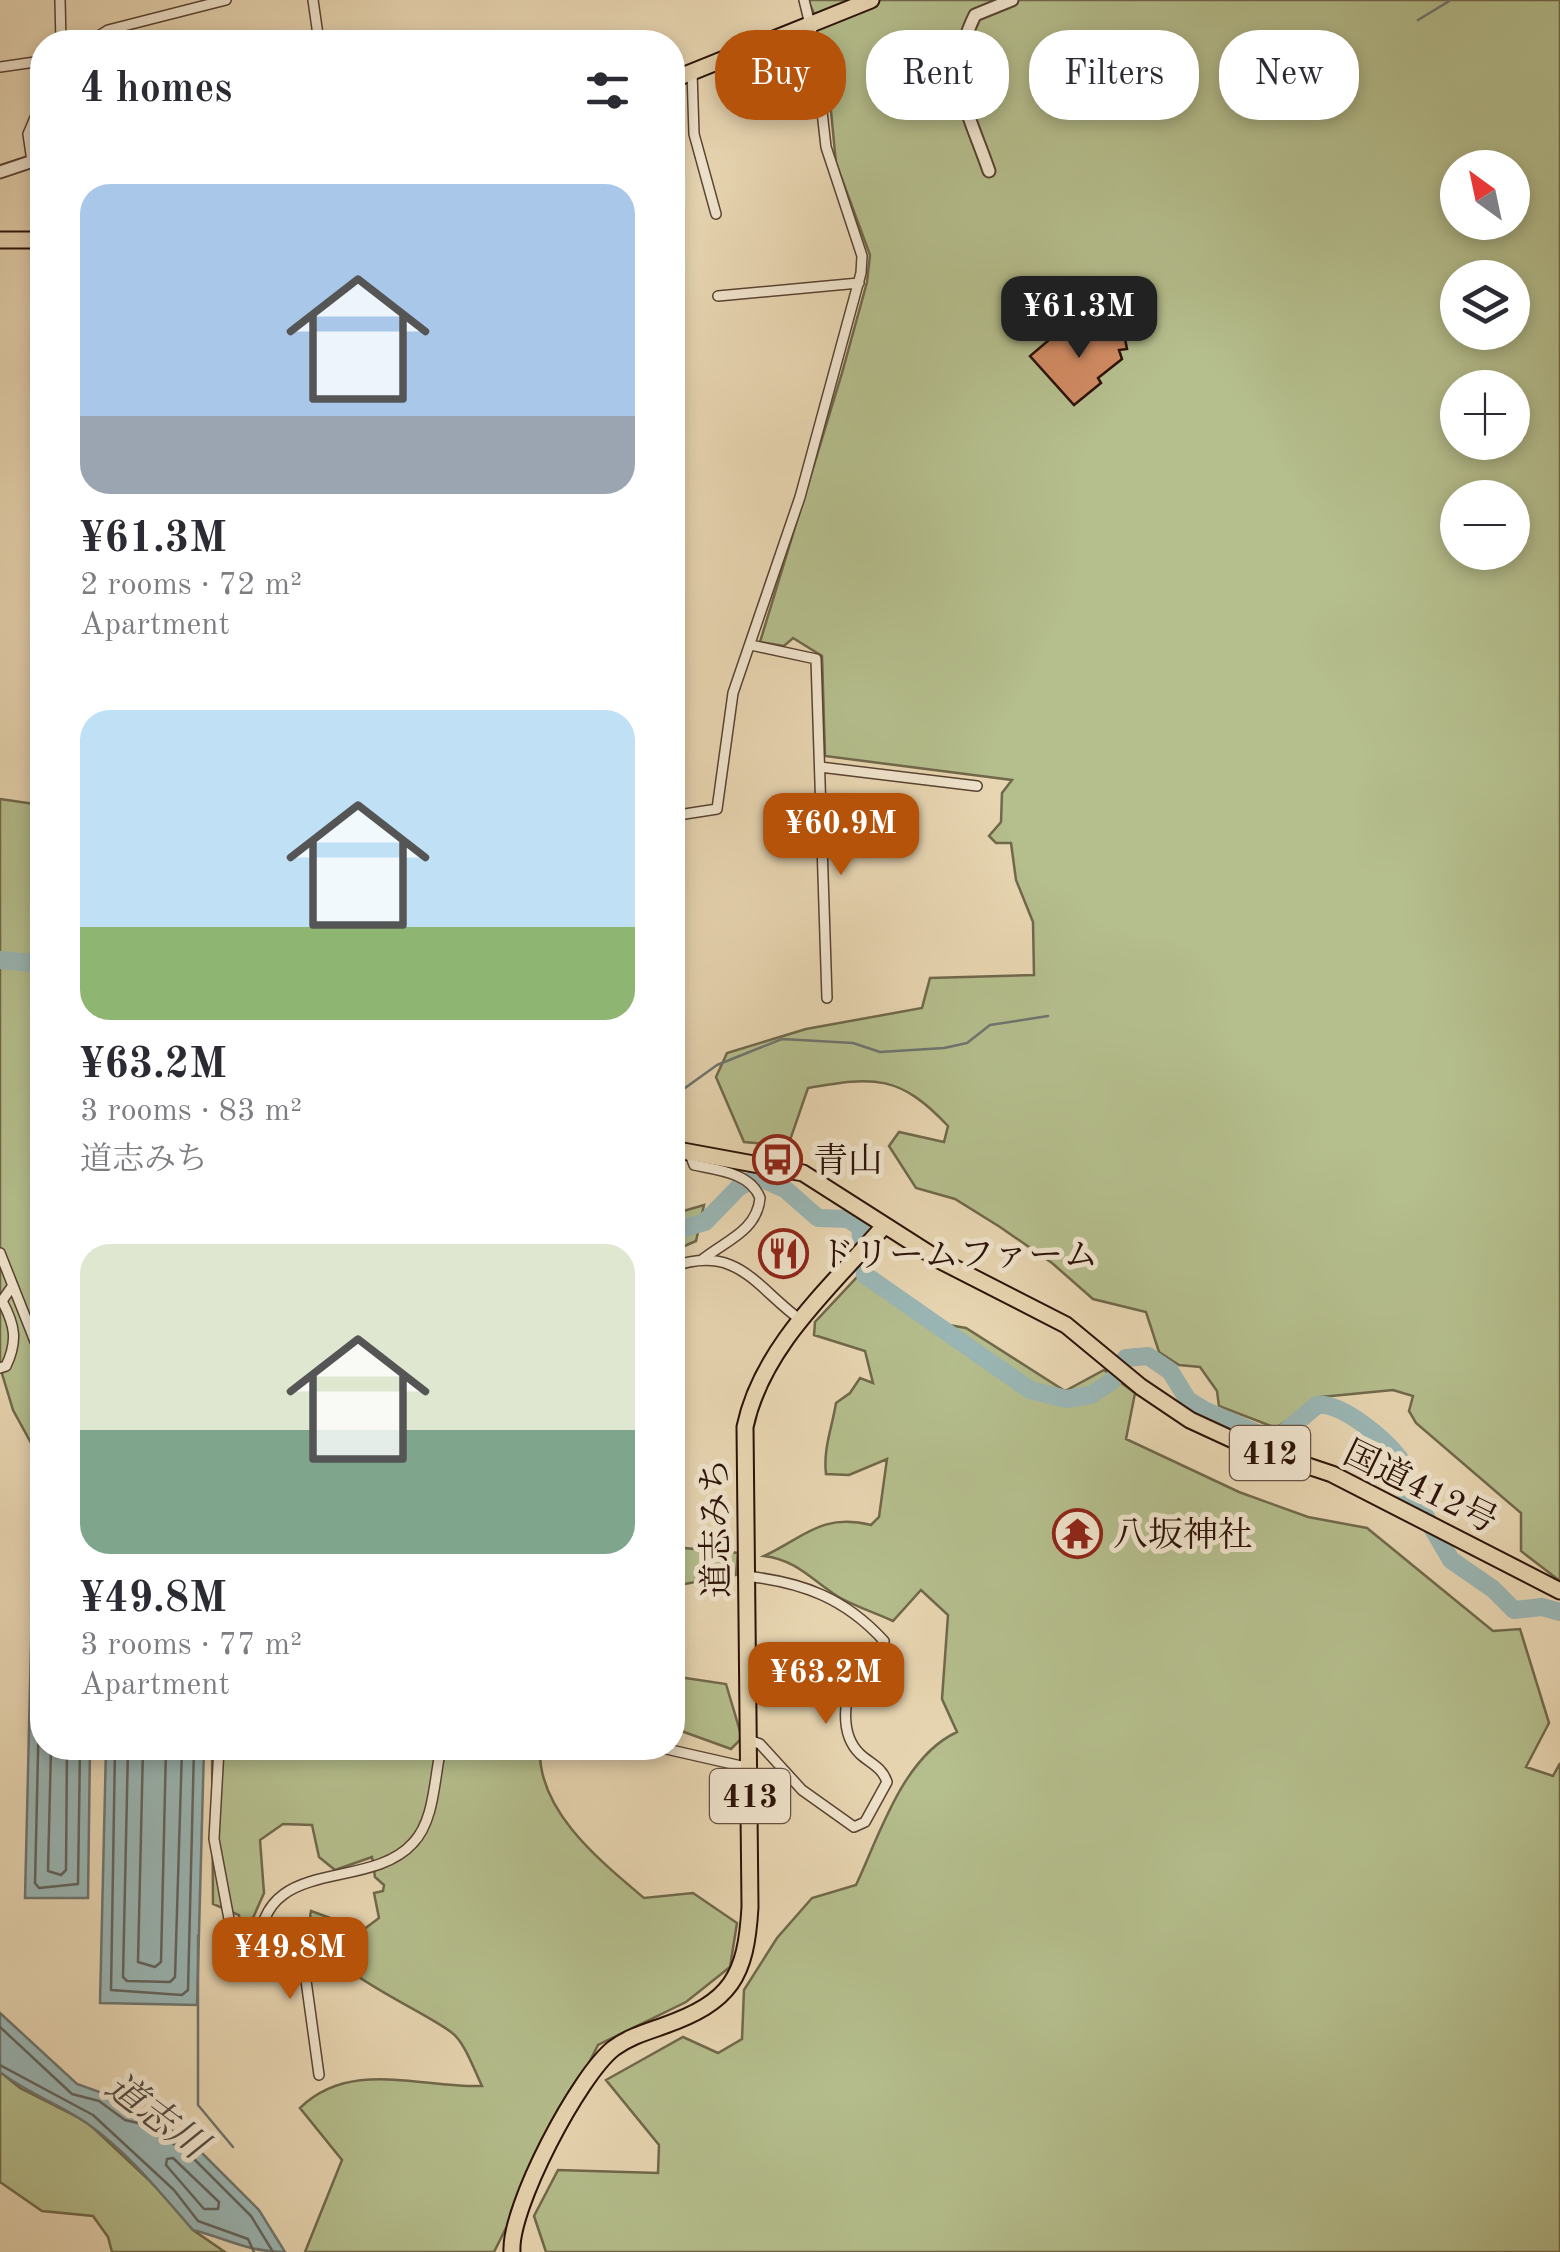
<!DOCTYPE html>
<html lang="en">
<head>
<meta charset="utf-8">
<style>
  :root { --surface:#fff; --page:#f2f2f3; --text:#2b2b33; --muted:#7c7c81; --accent:#b45309 }
  body { margin:0; font-family:"Old Standard TT","Noto Serif JP",serif; background:var(--page); color:var(--text); height:100vh; display:flex; flex-direction:column; font-size:38px; white-space:nowrap }
  * { box-sizing:border-box; margin:0 }
  p { font-size:32px; color:var(--muted) }
  .icon { flex:none; width:55px; height:55px; fill:none; stroke:currentColor; stroke-width:2; stroke-linecap:round; stroke-linejoin:round }
  .map { position:relative; flex:1; overflow:hidden }
  .panel { position:absolute; left:30px; top:30px; width:655px; height:1730px; display:flex; flex-direction:column; background:var(--surface); border-radius:40px; box-shadow:0 5px 15px #0003 }
  .panel>* { flex:none }
  .guide { position:absolute; left:715px; top:30px; width:695px; height:90px; display:flex; gap:20px }
  .needle { width:65px; rotate:327deg }
  .controls { position:absolute; left:1440px; top:150px; display:grid; gap:20px }
  .controls a { display:grid; place-items:center; width:90px; height:90px; border-radius:50%; background:var(--surface); box-shadow:0 5px 15px #0003; font-size:50px }
  .price { position:absolute; translate:-50% -85px; padding:0 22px; border-radius:20px; background:var(--accent); color:#fff; font-size:32px; line-height:65px; filter:drop-shadow(0 2px 5px #0008) }
  .price::after { content:''; position:absolute; left:50%; top:60px; width:30px; height:22px; margin-left:-15px; background:inherit; clip-path:polygon(0 0,100% 0,50% 100%) }
  .price.on { background:#222; color:#fff }
  ul { padding:0; list-style:none }
  li { display:grid; align-content:center; gap:20px; height:530px; padding:0 50px }
  li span { display:grid; place-items:center; height:310px; border-radius:30px; color:#555 }
  li>.icon { margin-inline-start:auto }
  span .icon { width:180px; height:180px; fill:#fffc; stroke-width:1 }
  li b { font-size:42px }
  h2 { display:flex; justify-content:space-between; align-items:center; height:120px; padding:0 50px; font-size:42px }
  .pill { padding:0 35px; border-radius:40px; background:var(--surface); box-shadow:0 5px 15px #0003; font-size:35px; line-height:90px }
  .pill.on { background:var(--accent); color:#fff }
  .map>svg:first-child { display:block }
  .green { fill:#b5be8d; stroke:#70684a; stroke-width:2.5; fill-rule:evenodd }
  .water { fill:#9ab7b6; stroke:#6e7570; stroke-width:2.5 }
  .lines { fill:none; stroke-linecap:round; stroke-linejoin:round }
  .shore { stroke:#62645e; stroke-width:2.5 }
  .stream { stroke:#6e7570; stroke-width:2.5 }
  .river { stroke:#9ab7b6; stroke-width:18 }
  .building { fill:#d08a62; stroke:#2b1107; stroke-width:2.5 }
  .minor-casing { stroke:#5a4232; stroke-width:12 }
  .tertiary-casing { stroke:#5a4232; stroke-width:15 }
  .trunk-casing { stroke:#2b1107; stroke-width:19 }
  .minor { stroke:#f0e4cd; stroke-width:9 }
  .tertiary { stroke:#f0e4cd; stroke-width:11 }
  .trunk { stroke:#e8d6b2; stroke-width:15 }
  .labels { text-anchor:middle; stroke-width:10; stroke-linejoin:round; paint-order:stroke }
  .shield { fill:#f0e4cd; stroke:#665042; stroke-width:2.5 }
  .shield-label { font-size:32px; font-weight:bold; fill:#2b1107 }
  .poi-label { font-size:35px; fill:#2b1107; stroke:#f0e4cd; text-anchor:start }
  .street-label { font-size:35px; fill:#2b1107; stroke:#f0e4cd }
  .water-label { font-size:38px; font-style:italic; fill:#524b44; stroke:#f0e4cd }
</style>
</head>
<body>
<div class="map">
<svg width="1560" height="2252" viewBox="0 0 1560 2252">
  <rect width="100%" height="100%" fill="#e8d6b2"/>
  <filter id="stains"><feTurbulence type="fractalNoise" baseFrequency=".002" numOctaves="4"/><feColorMatrix values="0 0 0 0 .2 0 0 0 0 .09 0 0 0 0 .02 0 0 0 .5 -.17"/></filter>
  <radialGradient id="worn" r=".72"><stop offset=".6" stop-color="#630" stop-opacity="0"/><stop offset="1" stop-color="#630" stop-opacity=".3"/></radialGradient>
  <path class="green" d="M808,0H1560V1581L1521,1551V1513L1416,1423L1409,1411L1413,1396L1393,1390L1321,1397L1276,1428L1219,1406L1217,1391L1200,1367L1179,1365L1159,1352L1146,1312L1093,1299L1052,1263L1000,1227L955,1199L916,1188L889,1146L899,1132L944,1142L948,1126C900,1075 875,1076 808,1088L788,1146L744,1142L716,1077L727,1053L806,1029L922,1008L930,978L1034,975L1033,922L1016,880L1011,843H996L989,836L1001,822L1002,793L1012,780L825,756L822,656L793,638L784,646L760,642L842,373L867,282L870,255L836,163L825,49L812,31L820,27ZM1458,168H1512V222H1458ZM1458,278H1512V332H1458ZM1458,388H1512V442H1458ZM1458,498H1512V552H1458Z
    M0,799L42,805V1463L13,1410L0,1367Z
    M704,1205L696,1241L673,1251V1214Z
    M859,1275L920,1320L966,1328L1065,1391L1104,1370L1135,1393L1126,1439L1239,1492L1308,1517L1367,1528L1493,1631L1520,1629L1549,1723L1526,1767L1553,1776L1560,1763V2252H546L534,2216L558,2170L658,2173L659,2145L606,2080L683,2037L718,2053L742,2039L744,1990L777,1938L812,1898L856,1885C880,1834 903,1757 957,1732L942,1699L948,1615L921,1590L893,1621C874,1612 850,1605 834,1594C809,1577 795,1560 764,1556C805,1537 821,1513 871,1525L879,1517L887,1459L849,1475L826,1474C823,1449 832,1428 836,1403L850,1393L860,1378L873,1383L865,1351L814,1335L815,1322Z
    M673,1547L738,1553L736,1575L673,1586Z
    M672,1676L726,1684L742,1738L731,1749L673,1728Z
    M212,1748H540C537,1810 599,1860 644,1898L693,1893L737,1923L730,1967L686,2002L598,2045L494,2252H305L342,2160L300,2108C350,2059 421,2088 482,2086C474,2070 465,2042 451,2032C416,2005 299,1961 311,1911L363,1930L379,1918L374,1893L383,1891L384,1885L375,1877L372,1857L335,1870L319,1857L312,1825L283,1824L260,1840L264,1893L241,1945L239,1915L213,1904Z
    M0,2072L20,2088L87,2122L167,2197L193,2230L225,2252H112L108,2237L93,2216L42,2211L0,2182Z"/>
  <path class="water" d="M33,1561H42V1748H90L88,1898H25Z
    M106,1748H204L197,2005L100,2003Z
    M0,2013L77,2084L108,2095L129,2111L148,2114L196,2147L259,2210L285,2252C248,2252 228,2239 193,2230C161,2194 129,2153 88,2124C60,2104 28,2094 0,2072Z"/>
  <g class="lines">
    <path class="shore" d="M42,1583L35,1883L39,1888L78,1884L80,1748
      M51,1748L48,1871L61,1875L66,1870L67,1748
      M115,1748L111,1990L182,1995L188,1990L194,1748
      M128,1748L123,1977L127,1981L170,1982L175,1977L182,1748
      M143,1748L138,1962L155,1967L161,1962L166,1748
      M0,2027L72,2094L99,2101L125,2120L146,2125L190,2155L251,2216L273,2252
      M0,2065L93,2115L174,2190L198,2221L248,2239L254,2252
      M173,2158L219,2202L218,2209H204L166,2165L167,2159Z"/>
    <path class="stream" d="M1418,20L1451,0
      M672,1090L685,1088L717,1065L782,1039L853,1043L880,1052L944,1048L967,1043L990,1025L1048,1016
      M198,1936V2105L233,2147"/>
    <path class="river" d="M0,960L42,964
      M672,1232L705,1222L739,1187L758,1177L785,1189L818,1218L848,1219L860,1227L865,1275L1030,1390L1066,1399L1091,1395L1112,1381L1126,1358L1148,1356L1170,1371L1188,1400L1204,1410L1264,1436L1279,1437L1317,1405C1342,1402 1386,1440 1400,1459L1392,1477L1420,1507L1451,1560L1493,1589L1514,1610L1542,1607L1560,1612"/>
  </g>
  <path class="building" d="M1088,326L1099,339L1124,334L1127,349L1119,350L1122,359L1098,378L1101,383L1074,405L1030,356L1063,328L1072,339Z"/>
  <g class="lines">
    <defs>
      <path id="minor" d="M60,0L61,42
        M313,0L319,42
        M89,42L108,30L226,0
        M732,56L741,95
        M0,67L42,61
        M692,72L694,134L716,214
        M32,161L28,134L42,101
        M718,296L859,283
        M751,645L816,659L827,998
        M820,767L977,786
        M672,816L717,809L733,693L800,497L861,273L862,256L826,147L814,41L804,0
        M690,1154L694,1165C718,1170 751,1173 760,1198C757,1231 725,1241 703,1259
        M0,1253L42,1359
        M672,1267C738,1243 756,1288 802,1321
        M0,1368L6,1366C18,1341 15,1325 2,1301L11,1288
        M745,1576C802,1582 845,1598 884,1641L876,1652L858,1660C848,1688 835,1730 860,1754C871,1764 882,1767 887,1782L865,1822L854,1827L802,1790L760,1744L749,1740
        M219,1748L214,1839L235,1951L251,1962L259,1956C256,1852 367,1894 413,1843C435,1820 434,1778 441,1748
        M662,1748L750,1768
        M260,1931L293,1932L300,1937L319,2075"/>
      <path id="tertiary" d="M989,171C968,110 944,78 975,15L1012,0
        M0,172L42,158"/>
      <path id="trunk" d="M672,80L871,0
        M0,240H42
        M672,1149L803,1173L941,1261L1066,1325L1141,1387L1190,1420L1242,1444L1332,1474L1560,1591
        M512,2252C509,2208 579,2075 614,2048C629,2037 646,2032 663,2026C731,2002 746,1977 750,1907L745,1427C762,1346 832,1286 884,1226"/>
    </defs>
    <use href="#minor" class="minor-casing"/>
    <use href="#tertiary" class="tertiary-casing"/>
    <use href="#trunk" class="trunk-casing"/>
    <use href="#minor" class="minor"/>
    <use href="#tertiary" class="tertiary"/>
    <use href="#trunk" class="trunk"/>
  </g>
  <defs>
    <symbol id="bus-ring" viewBox="-11 -11 22 22"><circle r="9.5" fill="#f0e4cd" stroke="#8f2418" stroke-width="1.5"/><path d="M-5-6H5V4H4V6H2V4H-2V6H-4V4H-5ZM-3.5-4V0h7V-4ZM-3.5 1.2v1.5H-2V1.2ZM2 1.2v1.5H3.5V1.2Z" fill="#8f2418"/></symbol>
    <symbol id="restaurant-ring" viewBox="-11 -11 22 22"><circle r="9.5" fill="#f0e4cd" stroke="#8f2418" stroke-width="1.5"/><path d="M-5-6h1v4h1v-4h1v4h1v-4h1v5L-1.5 .5V6h-2V.5L-5-1ZM5-6V6H3V1.5H1.5Q1.5-4 5-6Z" fill="#8f2418"/></symbol>
    <symbol id="temple-ring" viewBox="-11 -11 22 22"><circle r="9.5" fill="#f0e4cd" stroke="#8f2418" stroke-width="1.5"/><path d="M0-6L5-2H3V0L6.5 2.5H4V6H1.5V3h-3V6H-4V2.5H-6.5L-3 0V-2H-5Z" fill="#8f2418"/></symbol>
  </defs>
  <g fill-rule="evenodd">
    <use href="#bus-ring" x="750" y="1132" width="55" height="55"/>
    <use href="#restaurant-ring" x="756" y="1226" width="55" height="55"/>
    <use href="#temple-ring" x="1050" y="1506" width="55" height="55"/>
  </g>
  <g class="labels">
    <g class="shield">
      <rect x="1230" y="1426" width="80" height="54" rx="8"/>
      <rect x="710" y="1769" width="80" height="54" rx="8"/>
    </g>
    <g class="shield-label">
      <text x="1270" y="1464">412</text>
      <text x="750" y="1807">413</text>
    </g>
    <g class="poi-label">
      <text x="813" y="1172">青山</text>
      <text x="819" y="1266">ドリームファーム</text>
      <text x="1113" y="1546">八坂神社</text>
    </g>
    <g class="street-label">
      <text transform="translate(1421 1486) rotate(26)" y="12">国道412号</text>
      <text transform="translate(715 1528) rotate(-91)" y="12">道志みち</text>
    </g>
    <g class="water-label">
      <text transform="translate(157 2115) rotate(37)" y="13">道志川</text>
    </g>
  </g>
  <rect width="100%" height="100%" filter="url(#stains)"/>
  <rect width="100%" height="100%" fill="url(#worn)"/>
</svg>
<div class="controls">
<a><svg class="needle" viewBox="-14 -14 28 28"><path d="M0-13l5 13h-10z" fill="#e53935"/><path d="M0 13l5-13h-10z" fill="#7c7c81"/></svg></a>
<a><svg class="icon" aria-label="layers" viewBox="0 0 24 24"><path d="M12 4l9 5-9 5-9-5zM3 14l9 5 9-5"/></svg></a>
<a>+</a>
<a>−</a>
</div>
<b class="price on" style="left:1079px;top:361px">¥61.3M</b>
<b class="price" style="left:841px;top:878px">¥60.9M</b>
<b class="price" style="left:826px;top:1727px">¥63.2M</b>
<b class="price" style="left:290px;top:2002px">¥49.8M</b>
<div class="guide">
<a class="pill on">Buy</a>
<a class="pill">Rent</a>
<a class="pill">Filters</a>
<a class="pill">New</a>
</div>
<section class="panel">
<h2>4 homes<svg class="icon" aria-label="filters" viewBox="0 0 24 24"><path d="M4 7h16M4 17h16"/><circle cx="9" cy="7" r="2"/><circle cx="15" cy="17" r="2"/></svg></h2>
<ul>
<li><span style="background:linear-gradient(#a9c7e8 75%,#9aa5b1 0)"><svg class="icon" aria-label="home" viewBox="0 0 24 24"><path d="M3 11l9-7 9 7M6 9v11h12V9"/></svg></span><div><b>¥61.3M</b><p>2 rooms · 72 m²</p><p>Apartment</p></div></li>
<li><span style="background:linear-gradient(#bfe0f5 70%,#8fb573 0)"><svg class="icon" aria-label="home" viewBox="0 0 24 24"><path d="M3 11l9-7 9 7M6 9v11h12V9"/></svg></span><div><b>¥63.2M</b><p>3 rooms · 83 m²</p><p>道志みち</p></div></li>
<li><span style="background:linear-gradient(#dfe7d0 60%,#7fa58c 0)"><svg class="icon" aria-label="home" viewBox="0 0 24 24"><path d="M3 11l9-7 9 7M6 9v11h12V9"/></svg></span><div><b>¥49.8M</b><p>3 rooms · 77 m²</p><p>Apartment</p></div></li>
</ul>
</section>
</div>
</body>
</html>
